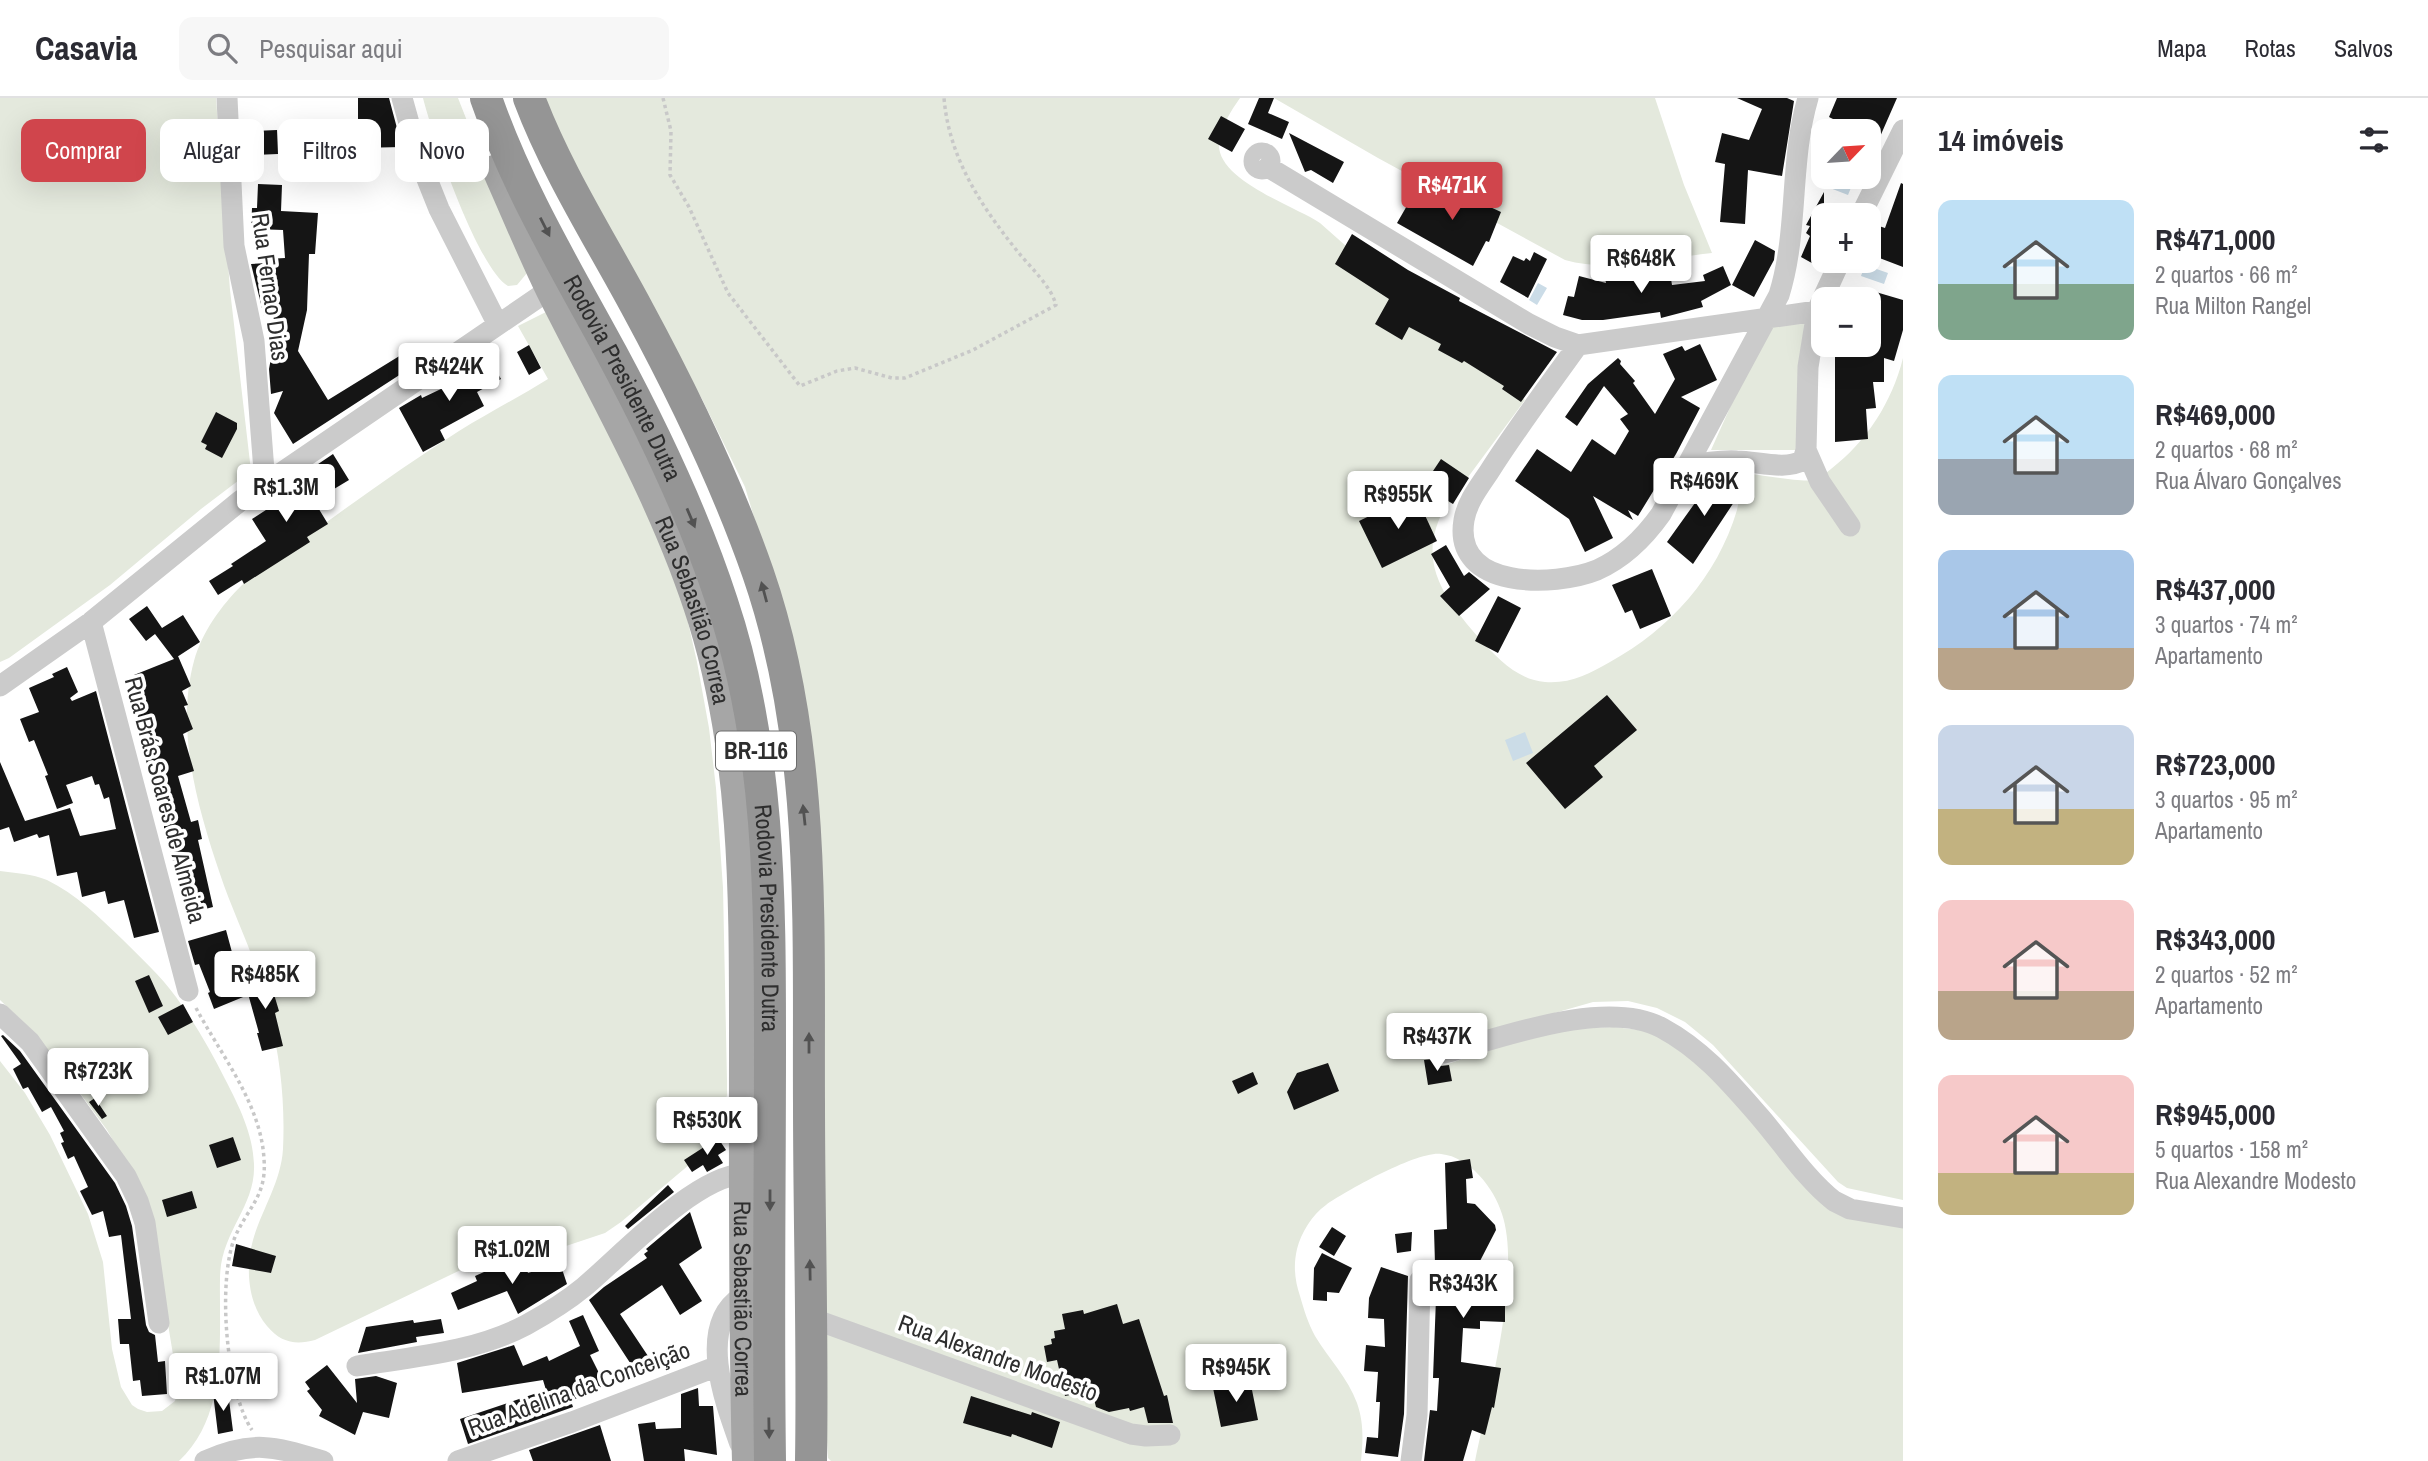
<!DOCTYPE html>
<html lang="pt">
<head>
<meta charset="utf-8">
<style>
  :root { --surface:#fff; --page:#f7f7f7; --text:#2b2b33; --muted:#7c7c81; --line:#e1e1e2; --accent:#d0454c }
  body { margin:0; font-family:"Archivo Narrow",sans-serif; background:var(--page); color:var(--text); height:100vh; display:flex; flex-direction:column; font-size:26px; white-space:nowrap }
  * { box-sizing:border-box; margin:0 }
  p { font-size:23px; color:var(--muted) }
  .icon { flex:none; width:38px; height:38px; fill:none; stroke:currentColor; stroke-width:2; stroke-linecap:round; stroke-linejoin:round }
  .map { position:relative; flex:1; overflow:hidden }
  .panel { display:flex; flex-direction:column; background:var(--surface); width:525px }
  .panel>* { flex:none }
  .banner { position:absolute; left:21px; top:21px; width:665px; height:63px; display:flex; gap:14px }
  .needle { width:46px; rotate:65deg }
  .tools { position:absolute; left:1811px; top:21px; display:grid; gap:14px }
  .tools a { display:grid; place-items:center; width:70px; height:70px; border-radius:14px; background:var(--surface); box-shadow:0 7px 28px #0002; font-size:35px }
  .price { position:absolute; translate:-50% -60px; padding:0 16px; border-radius:7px; background:#fff; color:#222; font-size:23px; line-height:46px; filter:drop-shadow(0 2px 4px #0008) }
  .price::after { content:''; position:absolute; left:50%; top:42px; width:21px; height:16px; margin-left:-10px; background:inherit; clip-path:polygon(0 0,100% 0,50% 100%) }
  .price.current { background:var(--accent); color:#fff }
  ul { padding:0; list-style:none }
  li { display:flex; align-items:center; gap:21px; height:175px; padding:0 35px }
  li span { display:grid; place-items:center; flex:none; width:196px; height:140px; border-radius:14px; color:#555 }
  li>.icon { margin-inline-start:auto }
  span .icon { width:84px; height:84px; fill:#fffc; stroke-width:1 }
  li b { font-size:30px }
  h2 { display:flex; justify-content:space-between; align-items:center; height:84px; padding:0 35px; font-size:30px }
  .tag { padding:0 24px; border-radius:14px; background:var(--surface); box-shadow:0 7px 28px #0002; font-size:24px; line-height:63px }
  .tag.current { background:var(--accent); color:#fff }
  header { display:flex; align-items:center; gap:42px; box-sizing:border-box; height:98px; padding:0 35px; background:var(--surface); border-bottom:2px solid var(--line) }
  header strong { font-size:33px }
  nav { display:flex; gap:38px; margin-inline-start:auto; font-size:24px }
  .search { width:490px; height:63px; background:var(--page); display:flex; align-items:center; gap:18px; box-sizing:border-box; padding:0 24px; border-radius:14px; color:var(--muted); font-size:26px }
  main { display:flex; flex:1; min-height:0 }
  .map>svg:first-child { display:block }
  .green { fill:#e4e9dd }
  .water { fill:#cbdce7 }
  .building { fill:#151515 }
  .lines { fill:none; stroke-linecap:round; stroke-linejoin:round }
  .path { stroke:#c8c8c8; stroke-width:3.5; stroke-dasharray:3.5 3.5; stroke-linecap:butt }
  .minor { stroke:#cbcbcb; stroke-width:21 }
  .major { stroke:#a6a6a6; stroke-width:26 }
  .highway { stroke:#959595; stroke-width:32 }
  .oneway { fill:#525252 }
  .labels { text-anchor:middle; stroke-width:7; stroke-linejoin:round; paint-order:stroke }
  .shield { fill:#fff; stroke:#6d6d6d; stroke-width:2 }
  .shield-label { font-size:23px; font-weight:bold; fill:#2e2e2e }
  .street-label { font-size:24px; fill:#2e2e2e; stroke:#fff }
</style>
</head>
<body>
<header>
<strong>Casavia</strong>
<div class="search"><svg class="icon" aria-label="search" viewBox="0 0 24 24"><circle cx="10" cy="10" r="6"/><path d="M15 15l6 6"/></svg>Pesquisar aqui</div>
<nav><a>Mapa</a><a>Rotas</a><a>Salvos</a></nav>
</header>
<main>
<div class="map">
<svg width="1903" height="1363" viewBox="0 0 1903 1363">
  <rect width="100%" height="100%" fill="#fff"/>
  <path class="green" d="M0,0H216L230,192L251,373L201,411L110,487L9,560L0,564Z
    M423,0H458L527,175L517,187L508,188C478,171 432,36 423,0Z
    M537,0H1240C1231,13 1221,28 1219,44C1215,82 1295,108 1320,125L1459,248L1525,302L1443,413C1416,466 1446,502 1480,541C1497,560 1518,582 1545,584C1570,586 1589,576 1610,564C1670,531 1717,479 1737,412C1740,400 1741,387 1743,375C1756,376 1803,385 1813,382C1819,381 1826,375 1831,371C1867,343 1892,304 1903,260V1102L1847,1090L1838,1084L1713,947L1685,924L1657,910L1628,903L1593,904L1436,949L1442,968L1509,945L1570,931L1613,929L1650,933L1703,967L1818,1097L1903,1126V1363H1475C1488,1299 1522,1176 1502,1116C1494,1090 1470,1059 1441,1056C1417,1053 1346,1093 1326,1107C1312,1117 1301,1135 1297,1151C1293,1168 1295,1183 1300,1198C1304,1212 1308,1225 1315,1238C1329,1261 1348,1280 1357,1305C1364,1325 1363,1343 1361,1363H831L828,1360L779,503L745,389L702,301L609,149Z
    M1274,0H1655L1684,87L1712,155C1666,160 1611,175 1565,162L1378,60Z
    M554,210L603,301L685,511L697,564L709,630L716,690L723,790L727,983V997L719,1028L702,1056L621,1124L605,1135L560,1150L508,1157L471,1167L315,1242C296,1247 281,1245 267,1228C248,1206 245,1170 253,1142C262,1111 281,1084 283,1051C286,988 276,932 257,872C246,840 231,809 220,776C198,711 175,632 194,563C202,534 221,508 242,487C265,465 294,448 320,429C365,396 412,363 459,333C488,315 519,299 548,281L518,228Z
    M1804,226L1801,352H1711L1767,227Z
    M0,773C16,775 32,776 47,782C76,796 99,819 122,841C141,860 160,877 176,899C195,925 211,953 225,981C239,1008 253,1036 254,1066C256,1109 220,1134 220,1181C219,1241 228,1318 179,1363H0V963L25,995L50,1037L88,1116L103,1164L112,1251L121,1289L132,1307L138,1311L147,1314L162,1313L175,1303L178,1287L165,1208L135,1080L107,1032L52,957L34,934L0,902Z"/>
  <path class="water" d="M1835,80L1852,87L1848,97L1830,90Z
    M1865,167L1888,175L1884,186L1861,178Z
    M1538,185L1547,190L1537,207L1529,202Z
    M1525,634L1533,655L1513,663L1505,642Z"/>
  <path class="building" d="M358,0H389L402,49L358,50Z
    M1259,0H1274L1268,15L1289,24L1282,41L1248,26Z
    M1737,0H1787L1794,3L1782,78L1748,72L1745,126L1720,124L1725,66L1715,64L1722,35L1749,42L1762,11Z
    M1837,0H1897L1879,41L1869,37V33H1831L1835,22L1829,19Z
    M1221,18L1245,31L1232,54L1208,41Z
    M277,32L278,56L253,57L252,33Z
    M1289,35L1344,64L1333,85L1311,72L1305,74Z
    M312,53L315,76L289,79L286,56Z
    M1443,82L1478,100L1477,103L1501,114L1489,144L1486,143L1473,168L1397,125L1412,99L1423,106L1425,102L1431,106Z
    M1901,85L1903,86V169L1869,156V146L1876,127L1885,130Z
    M258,86L282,87L281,113L318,115L315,156H309L307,212L298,253L328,302L414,249L421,263L293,346L274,315L283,293L271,296L269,271L271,260L281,258L273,217L264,218L251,166L268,165L267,161L285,160L283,132L251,131L252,110H257Z
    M1824,94V159L1819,169L1801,159L1810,138L1806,135L1810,128L1806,127Z
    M1352,136L1408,172L1460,200L1459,203L1557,254L1521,304L1502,291L1504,288L1464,263L1462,265L1438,252L1441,246L1409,229L1402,242L1375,226L1389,201L1335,166Z
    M1755,142L1775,153L1774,162L1754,199L1732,187Z
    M1534,154L1547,161L1528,200L1500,184L1513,158L1524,163L1526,160L1530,163Z
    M1723,168L1731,187L1701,203L1703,209L1661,220L1660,214L1603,222H1582L1563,217L1568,198L1574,199L1579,178L1606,185L1604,175L1635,171V175L1669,169L1672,187L1705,183L1703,177Z
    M1869,192L1903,202V232L1894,263L1884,260V284H1873L1876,310L1866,311L1868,341L1835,344V247H1869Z
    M1700,246L1717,282L1681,299L1700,310L1676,356L1638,418L1628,412L1633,422L1593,398L1613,440L1585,454L1569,421L1515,383L1537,351L1571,374L1592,341L1615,357L1629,333L1620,321L1628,316L1604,288L1577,328L1565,319L1588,286L1618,260L1621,263L1620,266L1635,283L1633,285L1655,316L1675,281L1663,256L1682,248L1685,253Z
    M529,247L541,270L529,277L517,254Z
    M487,256L501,281L477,294L484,308L440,332L445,342L423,354L399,310L421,297L422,300L462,281L458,274Z
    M216,314L237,325V331L222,360L205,351L207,347L201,344Z
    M333,356L349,382L314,403L328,426L307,439L310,444L244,486L242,482L218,497L209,483L233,468L231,466L266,443L252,421L286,399L284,395L287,393L284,389Z
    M1441,361L1469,380L1453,406L1423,388Z
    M1719,376L1742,392L1693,466L1667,444L1715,377Z
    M1415,396L1437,443L1382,470L1359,423Z
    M1446,447L1464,478L1469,474L1490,491L1459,518L1440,498L1450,489L1431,456Z
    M1652,471L1671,518L1640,531L1632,512L1625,515L1612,487Z
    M1498,498L1521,510L1498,555L1475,543Z
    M147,508L162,530L183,517L200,544L177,559L178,558L191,588L182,593L188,607L184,608L193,631L183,636L194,673L178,678L191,724L198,722L202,741L198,742L213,809L190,815L175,763H173L167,742L164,730V725L166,724L162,706L153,674L149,675L144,654H146L136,624L139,623L137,616L146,613L135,588L138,586L134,577L174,561L155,536L146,543L129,521Z
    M67,569L78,594L70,600L72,603L96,593L159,834L134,840L124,802L108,806L105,793L82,799L77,774L57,778L49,737L39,740L37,736L14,744L9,729L0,732V664L25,723L70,710L80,738L116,731L109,699L104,701L99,686L95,687L92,678L66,687L73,705L57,711L45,678L48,677L34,642L29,644L20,621L39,614L29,590L54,579L52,576Z
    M1607,597L1637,632L1594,668L1603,679L1565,711L1526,665Z
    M226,832L233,858L248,897L214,911L208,895L210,894L199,866L195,867L188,843Z
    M268,875L275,892L273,893L279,913L275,915L283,948L262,953L257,935H259L245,885Z
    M149,877L163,908L149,915L135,883Z
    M183,906L193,924L168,937L158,919Z
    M3,937L20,953L115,1085L126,1108L132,1128L146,1227L149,1234L155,1237L158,1264L165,1263L167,1296L142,1298L140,1282L133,1283L129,1246H120L118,1221H131L121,1137L109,1139L103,1113L92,1117L80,1093L88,1089L74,1058L68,1061L61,1045L64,1044L60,1035L64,1033L51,1009L42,1014L28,989L23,991L13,971L21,966L1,938Z
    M1434,961L1441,968L1449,967L1452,983L1428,987L1424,962Z
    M1328,965L1339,993L1294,1012L1287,994L1297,975Z
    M1253,974L1258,986L1238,996L1232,983Z
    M95,1000L107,1018L102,1021L89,1004Z
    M233,1039L241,1062L217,1070L209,1047Z
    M718,1040L726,1052L718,1057L723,1065L707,1074L703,1067L692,1074L684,1062Z
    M1470,1061L1473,1080L1466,1081L1467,1105L1475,1106L1495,1127L1496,1132L1480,1163L1506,1164L1507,1178H1505V1224L1480,1223V1231L1463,1230L1461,1264L1501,1270L1494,1310L1492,1309L1485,1337L1472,1332L1463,1363H1424L1430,1312L1437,1313L1439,1280H1433L1436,1200L1434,1132L1447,1131L1445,1065Z
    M668,1087L674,1094L628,1131L625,1128Z
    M192,1093L197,1110L167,1119L162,1102Z
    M690,1114L702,1150L679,1166L702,1203L680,1217L662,1187L620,1216L652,1264L636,1274L589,1202L604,1189L647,1160L644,1156L648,1153L646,1151Z
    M1332,1129L1346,1138L1334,1158L1319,1149Z
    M1412,1134L1411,1153L1397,1155L1395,1136Z
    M236,1146L276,1158L271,1175L232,1168Z
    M1322,1155L1352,1170L1339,1195L1327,1194V1203L1313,1202L1314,1170Z
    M524,1164L528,1175L560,1165L567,1186L518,1216L507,1193L458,1212L451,1195L477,1183L475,1178L502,1166L505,1172Z
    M1381,1169L1408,1178L1404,1316L1398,1359L1365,1355L1367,1339L1378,1340L1380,1304H1376L1378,1274L1364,1273L1366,1247L1385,1249L1384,1221L1368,1220L1369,1200Z
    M1117,1206L1123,1226L1139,1221L1164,1298L1167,1297L1173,1325H1148L1144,1309L1130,1313L1129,1310L1109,1314L1096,1309L1092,1293L1065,1298L1057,1262L1047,1264L1044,1248L1052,1246L1051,1241L1055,1240L1054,1233L1065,1231L1062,1216L1083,1212L1084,1216Z
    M583,1217L599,1253L590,1257L605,1287L571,1303L573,1309L468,1346L460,1321L546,1292L543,1282L462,1295L457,1265L514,1247L523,1268L547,1258L549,1263L580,1248L569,1223Z
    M441,1221L444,1235L416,1239L417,1244L358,1255L366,1229L413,1222L414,1225Z
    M327,1267L357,1305L355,1281L376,1278L397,1285L389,1320L363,1314L355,1337L319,1318L322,1312L307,1293L310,1291L305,1284Z
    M1250,1282L1258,1322L1221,1329L1213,1290Z
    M698,1290L699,1308H713L717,1357L684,1351L685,1363H644L638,1326L655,1324L656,1331L681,1330V1296Z
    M228,1294L233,1333L218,1336L213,1295Z
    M971,1298L1031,1317L1032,1314L1060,1324L1052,1350L1012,1336L1011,1339L963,1325Z
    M600,1327L611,1363H533L529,1352Z"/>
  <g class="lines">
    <path class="path" d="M663,0L671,33L670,77L689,109L728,195L800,288L837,273L855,270L892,280H905L973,252L1056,207C1051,188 1031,170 1018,154C981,108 949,60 944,0
      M196,910C221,957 261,1006 264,1061C267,1098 248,1109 235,1139C217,1182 226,1294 252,1332"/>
    <path class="minor" d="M227,0L234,148L254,243L265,386
      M402,0L419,61L439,111L497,225
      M1254 63a8 8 0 1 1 16 0a8 8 0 1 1-16 0Z
      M1268,69L1529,226L1555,239L1578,247L1817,213
      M1861,117L1903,32
      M1578,247C1548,289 1516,331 1489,374C1479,389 1467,404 1464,422C1452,492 1555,489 1597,472C1624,460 1644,440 1661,416L1779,197C1799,133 1789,64 1808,0
      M1806,352L1820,384L1850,428
      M1686,369C1703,365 1719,362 1737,363C1757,363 1786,373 1803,362L1806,352L1808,269L1817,213L1840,163
      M91,524L188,893
      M0,588L91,524L240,403L549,192
      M0,916L30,944L126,1078L138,1103L145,1125L159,1225
      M1445,955C1503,939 1606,900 1662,930C1703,952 1731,986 1760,1019C1784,1047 1806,1081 1834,1103L1850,1111L1903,1120
      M811,1220L1131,1336L1146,1338L1170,1337
      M357,1268C413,1259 475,1254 526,1227C546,1216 567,1203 584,1189C621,1158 695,1078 743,1076
      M740,1346C726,1307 696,1229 741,1199
      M205,1363C253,1341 276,1349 323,1363
      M458,1363L572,1324L718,1268
      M1411,1363L1417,1317L1420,1182"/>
    <path class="major" id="s1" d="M494,70C512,110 529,152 549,193C603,301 665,407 701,523C742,655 742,795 742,931C742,1075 741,1219 745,1363"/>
    <g class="highway">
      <path id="s2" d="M486,0C517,90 567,173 612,256C655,336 694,418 722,504C770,647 770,799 770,949C770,1087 768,1225 770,1363"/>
      <path d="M529,0C557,74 600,141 637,210C683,295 726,383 758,475C817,645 808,829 809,1006C809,1125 813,1244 811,1363"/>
    </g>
  </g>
  <defs><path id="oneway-solid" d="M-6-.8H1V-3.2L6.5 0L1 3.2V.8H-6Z" transform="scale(1.75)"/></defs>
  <g class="oneway">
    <use href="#oneway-solid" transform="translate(545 129) rotate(63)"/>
    <use href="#oneway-solid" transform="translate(691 420) rotate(67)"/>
    <use href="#oneway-solid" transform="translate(764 494) rotate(-105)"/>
    <use href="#oneway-solid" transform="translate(804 717) rotate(-96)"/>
    <use href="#oneway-solid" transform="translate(809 945) rotate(-90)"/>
    <use href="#oneway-solid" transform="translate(770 1102) rotate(90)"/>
    <use href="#oneway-solid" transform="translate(810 1172) rotate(-91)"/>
    <use href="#oneway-solid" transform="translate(769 1330) rotate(89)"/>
  </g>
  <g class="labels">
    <rect class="shield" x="716" y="633.5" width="80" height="39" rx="5"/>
    <g class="shield-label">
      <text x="756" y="661">BR-116</text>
    </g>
    <g class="street-label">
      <text transform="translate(270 189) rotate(82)" y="8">Rua Fernao Dias</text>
      <text dy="8" stroke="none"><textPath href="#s2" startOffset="312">Rodovia Presidente Dutra</textPath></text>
      <text dy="8" stroke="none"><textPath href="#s1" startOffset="486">Rua Sebastião Correa</textPath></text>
      <text transform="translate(165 702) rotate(75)" y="8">Rua Brás Soares de Almeida</text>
      <text dy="8" stroke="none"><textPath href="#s2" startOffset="878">Rodovia Presidente Dutra</textPath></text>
      <text dy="8" stroke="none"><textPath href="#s1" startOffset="1180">Rua Sebastião Correa</textPath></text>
      <text transform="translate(998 1260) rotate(20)" y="8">Rua Alexandre Modesto</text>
      <text transform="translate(579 1291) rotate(-20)" y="8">Rua Adelina da Conceição</text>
    </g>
  </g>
</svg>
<div class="tools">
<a><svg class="needle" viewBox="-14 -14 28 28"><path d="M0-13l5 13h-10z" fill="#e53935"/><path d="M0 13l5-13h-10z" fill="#7c7c81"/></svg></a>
<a>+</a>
<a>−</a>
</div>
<b class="price current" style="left:1452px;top:124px">R$471K</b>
<b class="price" style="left:1641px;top:197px">R$648K</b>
<b class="price" style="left:449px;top:305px">R$424K</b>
<b class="price" style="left:1704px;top:420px">R$469K</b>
<b class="price" style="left:286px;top:426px">R$1.3M</b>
<b class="price" style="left:1398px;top:433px">R$955K</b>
<b class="price" style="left:265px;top:913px">R$485K</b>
<b class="price" style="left:1437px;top:975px">R$437K</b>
<b class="price" style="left:98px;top:1010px">R$723K</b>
<b class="price" style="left:707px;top:1059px">R$530K</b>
<b class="price" style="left:512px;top:1188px">R$1.02M</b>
<b class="price" style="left:1463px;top:1222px">R$343K</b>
<b class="price" style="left:1236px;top:1306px">R$945K</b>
<b class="price" style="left:223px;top:1315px">R$1.07M</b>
<div class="banner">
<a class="tag current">Comprar</a>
<a class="tag">Alugar</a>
<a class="tag">Filtros</a>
<a class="tag">Novo</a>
</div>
</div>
<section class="panel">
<h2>14 imóveis<svg class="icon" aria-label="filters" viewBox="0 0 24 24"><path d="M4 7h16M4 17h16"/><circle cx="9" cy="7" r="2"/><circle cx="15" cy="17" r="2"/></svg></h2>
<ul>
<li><span style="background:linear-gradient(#bfe0f5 60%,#7fa58c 0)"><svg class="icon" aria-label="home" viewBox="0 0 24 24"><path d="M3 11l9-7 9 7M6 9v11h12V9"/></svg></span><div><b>R$471,000</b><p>2 quartos · 66 m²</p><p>Rua Milton Rangel</p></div></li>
<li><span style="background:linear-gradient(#bfe0f5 60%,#9aa5b1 0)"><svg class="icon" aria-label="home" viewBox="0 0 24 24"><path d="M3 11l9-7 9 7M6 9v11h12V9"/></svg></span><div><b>R$469,000</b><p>2 quartos · 68 m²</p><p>Rua Álvaro Gonçalves</p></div></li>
<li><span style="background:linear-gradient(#a9c7e8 70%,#b9a48a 0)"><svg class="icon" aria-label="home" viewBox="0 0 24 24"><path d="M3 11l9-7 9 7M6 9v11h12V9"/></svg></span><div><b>R$437,000</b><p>3 quartos · 74 m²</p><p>Apartamento</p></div></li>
<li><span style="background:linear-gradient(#c9d6e8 60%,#c2b280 0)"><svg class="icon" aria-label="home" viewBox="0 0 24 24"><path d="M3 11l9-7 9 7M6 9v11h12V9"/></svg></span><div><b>R$723,000</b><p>3 quartos · 95 m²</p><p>Apartamento</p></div></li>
<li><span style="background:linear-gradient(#f6c9c9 65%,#b9a48a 0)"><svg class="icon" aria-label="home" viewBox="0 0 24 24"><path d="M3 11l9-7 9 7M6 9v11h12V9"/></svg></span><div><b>R$343,000</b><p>2 quartos · 52 m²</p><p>Apartamento</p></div></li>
<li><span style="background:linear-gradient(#f6c9c9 70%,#c2b280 0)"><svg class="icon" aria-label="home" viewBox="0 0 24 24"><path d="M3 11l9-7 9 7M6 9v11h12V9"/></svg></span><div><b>R$945,000</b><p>5 quartos · 158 m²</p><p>Rua Alexandre Modesto</p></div></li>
</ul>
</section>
</main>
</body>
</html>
